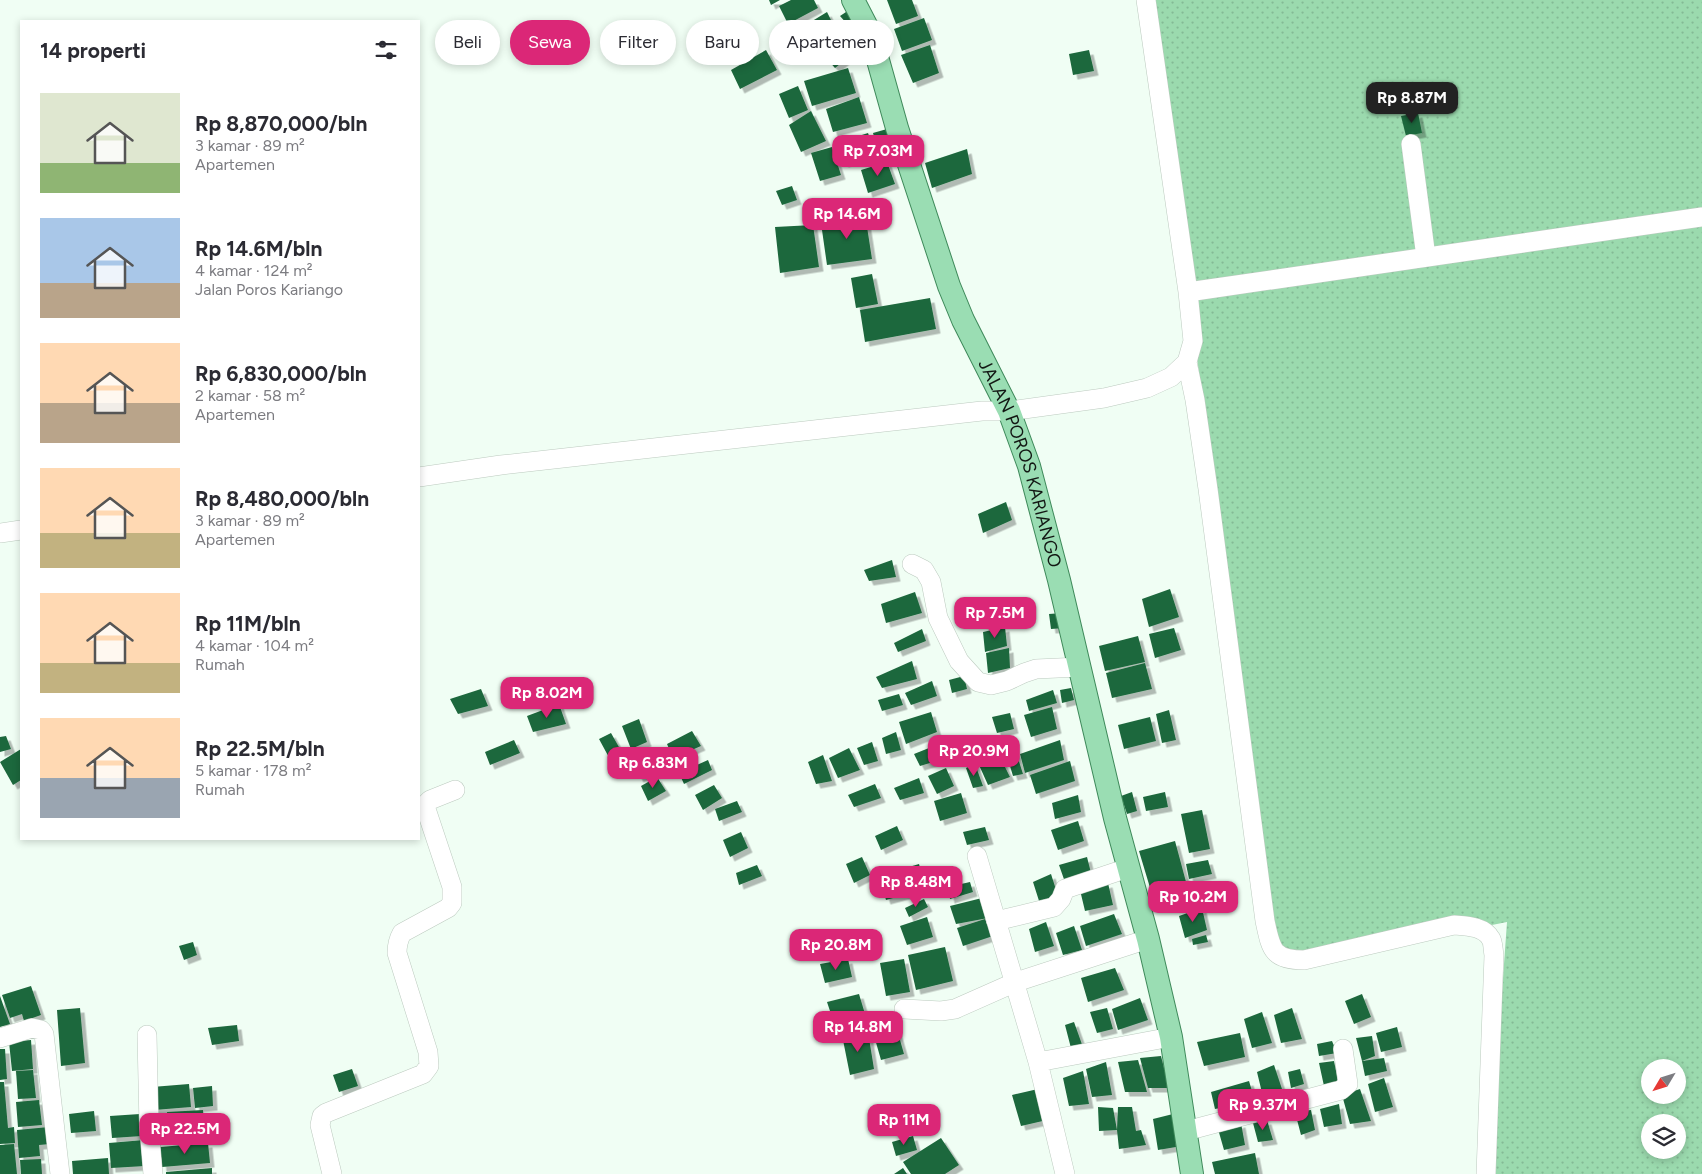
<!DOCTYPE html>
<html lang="id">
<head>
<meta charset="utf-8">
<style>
  :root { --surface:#fff; --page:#f7f7f7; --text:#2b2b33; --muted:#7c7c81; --accent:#db2777 }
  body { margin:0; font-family:Figtree,sans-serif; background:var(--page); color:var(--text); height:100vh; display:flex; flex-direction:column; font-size:19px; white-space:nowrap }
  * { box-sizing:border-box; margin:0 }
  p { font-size:16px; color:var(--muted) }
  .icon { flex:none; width:28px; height:28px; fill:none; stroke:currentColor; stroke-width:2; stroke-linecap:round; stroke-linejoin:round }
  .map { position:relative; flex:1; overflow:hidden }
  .side { position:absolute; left:20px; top:20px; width:400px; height:820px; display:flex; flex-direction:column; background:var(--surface); border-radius:0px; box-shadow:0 2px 8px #0003 }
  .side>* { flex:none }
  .hud { position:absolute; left:435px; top:20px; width:475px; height:45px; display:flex; gap:10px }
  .needle { width:32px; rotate:232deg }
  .buttons { position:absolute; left:1641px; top:1059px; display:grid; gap:10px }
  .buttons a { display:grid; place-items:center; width:45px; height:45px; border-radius:50%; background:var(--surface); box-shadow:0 2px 8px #0003; font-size:25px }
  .price { position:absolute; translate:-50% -42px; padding:0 11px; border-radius:10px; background:var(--accent); color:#fff; font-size:16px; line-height:32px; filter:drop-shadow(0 1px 2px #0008) }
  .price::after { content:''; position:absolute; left:50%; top:30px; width:15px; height:11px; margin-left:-8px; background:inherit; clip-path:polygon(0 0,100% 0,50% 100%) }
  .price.active { background:#222; color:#fff }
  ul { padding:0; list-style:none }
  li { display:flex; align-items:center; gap:15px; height:125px; padding:0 20px }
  li span { display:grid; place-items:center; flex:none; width:140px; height:100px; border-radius:0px; color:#555 }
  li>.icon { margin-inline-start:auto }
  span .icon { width:60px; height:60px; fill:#fffc; stroke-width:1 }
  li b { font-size:21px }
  h2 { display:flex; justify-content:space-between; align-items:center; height:60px; padding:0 20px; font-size:21px }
  .tag { padding:0 18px; border-radius:22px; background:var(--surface); box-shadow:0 2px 8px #0003; font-size:18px; line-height:45px }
  .tag.active { background:var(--accent); color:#fff }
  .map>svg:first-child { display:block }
  .grass { fill:url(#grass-dots); fill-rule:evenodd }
  .building { fill:#1d673c; filter:url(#shadow) }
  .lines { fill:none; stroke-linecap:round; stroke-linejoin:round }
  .minor-casing { stroke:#bccabf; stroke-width:20 }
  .major-casing { stroke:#3e895a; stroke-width:24 }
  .minor { stroke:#fff; stroke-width:19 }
  .major { stroke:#9addb3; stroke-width:22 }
  .labels { text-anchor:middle; stroke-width:5; stroke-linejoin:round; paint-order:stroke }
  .street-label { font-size:18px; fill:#121713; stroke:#f0fef4 }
</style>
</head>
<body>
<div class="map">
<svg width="1702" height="1174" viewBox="0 0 1702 1174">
  <defs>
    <pattern id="grass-dots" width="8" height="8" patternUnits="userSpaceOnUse" patternTransform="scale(1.25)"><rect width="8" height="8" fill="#9bdaae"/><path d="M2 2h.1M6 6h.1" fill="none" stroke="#84ba95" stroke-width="1.8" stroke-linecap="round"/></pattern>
    <filter id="shadow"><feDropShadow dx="4.5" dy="4.5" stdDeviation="0" flood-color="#0004"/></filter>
  </defs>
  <rect width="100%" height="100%" fill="#f0fef4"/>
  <path class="grass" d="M1150,0H1702V1174H1489L1507,922L1291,965L1275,951ZM1650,1068H1678V1095H1650ZM1650,1122H1678V1150H1650Z"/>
  <path class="building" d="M769,0H780L771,5Z
    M791,0H814L818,8L788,24L779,6Z
    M887,0H912L918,16L896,24Z
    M849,10L856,19L848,25L840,16Z
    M827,12L837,32L807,54L791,34Z
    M924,18L932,40L902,51L894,29Z
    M844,33L858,50L835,68L821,52Z
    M930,45L939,73L913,83L901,55Z
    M766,50L777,70L740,89L731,70Z
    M1089,50L1094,71L1073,75L1069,54Z
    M848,68L856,93L812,106L804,81Z
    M798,86L808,110L789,118L779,94Z
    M859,97L867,123L833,132L826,109Z
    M811,111L826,141L801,152L789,125Z
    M1418,113L1422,133L1406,136L1401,116Z
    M887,129L895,154L880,158L873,133Z
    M868,133L875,153L844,163L837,143Z
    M832,147L841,175L820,181L811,153Z
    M967,149L972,174L932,188L925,163Z
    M887,162L895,184L868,193L861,170Z
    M792,186L797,200L782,205L776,191Z
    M865,214L872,259L827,265L821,223Z
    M813,225L819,267L780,273L775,227Z
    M872,274L878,304L856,308L851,278Z
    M930,298L936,329L865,342L860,310Z
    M1006,502L1012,520L983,533L978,514Z
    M892,560L896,577L869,581L864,570Z
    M1170,589L1179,617L1149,627L1142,599Z
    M915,592L922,613L886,623L881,604Z
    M1062,613L1064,628L1051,629L1049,614Z
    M1005,627L1007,646L985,652L983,632Z
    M1174,628L1181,650L1155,658L1149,634Z
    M922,629L926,641L898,652L894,643Z
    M1138,636L1145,662L1105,671L1099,646Z
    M1009,648L1010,668L988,673L986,653Z
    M912,661L917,679L882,688L876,677Z
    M1145,663L1152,689L1112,698L1106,673Z
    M964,676L967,689L952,693L949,680Z
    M932,681L937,696L911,705L905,693Z
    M1071,688L1074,700L1062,703L1060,690Z
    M481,689L488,706L458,714L450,699Z
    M1053,690L1057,703L1029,711L1026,700Z
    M899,694L903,705L882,711L878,700Z
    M559,704L566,724L533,732L527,716Z
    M1052,707L1057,729L1031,737L1024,715Z
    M1169,710L1176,740L1162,743L1156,714Z
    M931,712L937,732L906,744L899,722Z
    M1010,713L1014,729L997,733L992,717Z
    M1150,717L1156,741L1124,749L1118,725Z
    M639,719L647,742L631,749L622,726Z
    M692,731L701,746L673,758L667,744Z
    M896,732L901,750L886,754L882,738Z
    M611,733L624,756L612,763L599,739Z
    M6,736L11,749L0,752V737Z
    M514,740L520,753L490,765L485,752Z
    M1060,740L1064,760L1025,773L1020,754Z
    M872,742L878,761L864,765L857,748Z
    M939,744L943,759L920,766L914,754Z
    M849,748L860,770L838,778L829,758Z
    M21,749V780L13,785L0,762Z
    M1016,752L1023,774L1013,776L1007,756Z
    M650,755L657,769L639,778L632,764Z
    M823,755L832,781L816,784L808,762Z
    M999,755L1010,777L988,785L979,765Z
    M708,760L712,770L684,784L679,773Z
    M1070,761L1075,781L1036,794L1030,775Z
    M975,764L983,786L973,788L966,768Z
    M946,768L954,786L937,794L928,776Z
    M657,777L666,791L648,801L641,786Z
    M919,778L924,793L900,800L894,788Z
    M875,784L881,798L854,807L848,795Z
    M714,785L722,798L703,810L695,795Z
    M1132,792L1137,811L1127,814L1121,796Z
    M1165,792L1168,807L1146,811L1143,797Z
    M961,793L967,813L940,821L934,801Z
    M1078,795L1081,812L1055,819L1052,803Z
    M737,801L742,812L719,821L715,809Z
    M1202,810L1210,849L1189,853L1181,814Z
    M1078,821L1084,841L1058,850L1051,830Z
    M897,826L903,840L881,850L875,836Z
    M985,827L989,840L967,845L963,832Z
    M741,832L748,848L730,857L723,840Z
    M1175,841L1189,893L1154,901L1139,851Z
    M862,857L870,875L854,883L846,864Z
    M1087,857L1092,877L1066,885L1059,865Z
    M1208,860L1212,874L1189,879L1186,864Z
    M919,864L926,889L886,900L879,876Z
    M757,865L762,876L739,885L736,873Z
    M1051,874L1059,899L1040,904L1033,882Z
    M970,882L973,892L950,899L948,887Z
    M1108,883L1113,905L1085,911L1080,890Z
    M982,898L988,918L956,924L950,906Z
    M924,899L928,907L909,917L905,908Z
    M1202,908L1207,930L1185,938L1179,916Z
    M1114,914L1122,934L1086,946L1080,926Z
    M927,917L933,937L907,945L900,926Z
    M985,919L993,936L963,946L957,928Z
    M1046,922L1054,946L1035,952L1029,929Z
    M1074,926L1082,950L1063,955L1056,933Z
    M1206,935L1208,942L1193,945L1192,939Z
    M193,942L197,955L184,960L179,946Z
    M945,947L953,981L916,990L908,955Z
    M848,959L852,977L825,983L820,964Z
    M904,959L910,992L886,996L880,963Z
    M1115,968L1124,990L1088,1002L1081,978Z
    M31,986L41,1015L24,1021L22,1014L10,1018L2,995Z
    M859,994L865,1014L833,1020L827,1002Z
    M1362,994L1371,1017L1354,1024L1345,1001Z
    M0,996L10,1024L0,1027Z
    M1140,998L1148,1020L1118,1030L1112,1009Z
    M80,1008L85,1063L61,1066L57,1010Z
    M1107,1008L1113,1029L1097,1033L1090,1012Z
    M1292,1008L1302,1039L1281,1043L1274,1015Z
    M1262,1012L1272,1043L1252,1048L1244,1019Z
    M1074,1022L1084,1050L1072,1052L1065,1025Z
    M237,1025L239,1041L212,1045L208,1028Z
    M896,1026L904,1054L881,1060L873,1032Z
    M1397,1027L1402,1047L1381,1052L1376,1033Z
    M868,1032L874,1069L850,1075L842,1035Z
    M1240,1033L1245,1057L1204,1066L1197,1042Z
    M1372,1036L1375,1056L1362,1061L1356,1038Z
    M31,1040L33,1069L12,1071L9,1042Z
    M1332,1041L1337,1053L1319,1056L1317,1044Z
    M0,1049H5L7,1079L0,1080Z
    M1161,1056L1169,1088H1148L1140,1058Z
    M1384,1058L1387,1071L1365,1076L1362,1061Z
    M1138,1060L1147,1092H1125L1118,1062Z
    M1334,1061L1338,1081L1324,1086L1319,1063Z
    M1106,1062L1112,1095L1092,1097L1086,1069Z
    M1274,1065L1285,1098L1264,1101L1257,1072Z
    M352,1069L358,1086L339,1092L333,1075Z
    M1300,1069L1304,1084L1291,1088L1288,1072Z
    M33,1070L36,1098L18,1099L16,1071Z
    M1083,1071L1089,1104L1069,1106L1063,1078Z
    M1384,1078L1393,1107L1375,1112L1368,1084Z
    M1249,1081L1255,1101L1215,1109L1211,1092Z
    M0,1082H4L8,1128L14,1127L15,1143L0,1144Z
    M189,1084L191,1107L154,1110L152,1087Z
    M212,1086L213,1106L195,1108L193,1088Z
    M1038,1089L1047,1120L1021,1126L1012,1095Z
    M1360,1089L1371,1121L1350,1124L1342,1095Z
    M39,1100L42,1125L18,1127L16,1102Z
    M1339,1104L1342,1124L1324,1127L1320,1109Z
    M1098,1107L1113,1108L1117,1130L1099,1131Z
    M1118,1107H1132L1136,1131L1141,1130L1146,1145L1119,1149L1117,1130Z
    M203,1110L205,1132L169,1135L167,1112Z
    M1311,1110L1315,1130L1301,1135L1295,1112Z
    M94,1111L96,1131L71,1133L69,1114Z
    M140,1114L142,1136L112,1138L110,1116Z
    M1173,1114L1176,1147L1158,1150L1153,1119Z
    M1267,1120L1273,1140L1258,1142L1253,1123Z
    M1241,1123L1245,1145L1224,1150L1218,1129Z
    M49,1127L50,1144L39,1145L40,1156L19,1158L17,1130Z
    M913,1136L917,1150L896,1156L892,1142Z
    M941,1138L959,1165L945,1174H911L903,1162Z
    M144,1140L145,1166L111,1168L109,1143Z
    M208,1143L210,1163L162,1167L160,1147Z
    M14,1144L17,1174H0V1145Z
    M1255,1153L1259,1174H1215L1212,1162Z
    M108,1158L109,1174H73L72,1161Z
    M41,1159L42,1174H21L20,1160Z
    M212,1168V1174H166V1172Z
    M903,1168L907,1174H894Z"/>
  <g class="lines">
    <defs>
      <path id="minor" d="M1411,144L1426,257
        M1188,292L1702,217
        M1187,362L1195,400L1208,489L1265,921C1271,949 1272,960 1304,960L1454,925C1466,926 1484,926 1491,939C1493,942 1493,950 1494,955L1486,1174
        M419,477L501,465L982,411H1009L1104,398L1147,388L1171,377L1187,362L1193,341L1188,292L1146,0
        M0,533L21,530
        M912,564L924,570L931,582L938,618L959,661L978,682L991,685L1007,681L1024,673L1036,669L1080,667
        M977,856L1038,1062L1065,1174
        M996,921L1054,907L1061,899L1065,889L1128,868
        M904,1009L941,1011L955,1009L1016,982L1148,939
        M147,1035L149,1127L153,1174
        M0,1038L32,1028L41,1030L44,1034L60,1174
        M1038,1062L1171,1037
        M1186,1131L1341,1090L1348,1084L1343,1049
        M332,1174L320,1125L322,1116L326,1113L423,1074L429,1066L428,1052L397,953C397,945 398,940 402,933L448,908L452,903V887L426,809V804L430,800L455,790"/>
      <g id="major">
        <path id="s1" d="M853,0L867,27L876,53L897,128L949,286L963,320L1009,411L1029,466L1059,580L1115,818L1148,939L1171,1037L1192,1174"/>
      </g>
    </defs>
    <use href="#minor" class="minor-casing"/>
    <use href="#major" class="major-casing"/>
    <use href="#minor" class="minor"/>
    <use href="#major" class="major"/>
  </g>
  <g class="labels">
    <g class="street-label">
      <text dy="6" stroke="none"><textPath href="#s1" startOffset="494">JALAN POROS KARIANGO</textPath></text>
    </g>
  </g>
</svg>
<div class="buttons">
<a><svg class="needle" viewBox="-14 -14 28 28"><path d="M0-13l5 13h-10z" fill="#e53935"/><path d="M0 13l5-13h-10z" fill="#7c7c81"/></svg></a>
<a><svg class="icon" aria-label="layers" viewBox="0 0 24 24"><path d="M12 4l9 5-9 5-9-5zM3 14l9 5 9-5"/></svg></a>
</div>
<b class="price active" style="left:1412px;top:124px">Rp 8.87M</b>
<b class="price" style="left:878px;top:177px">Rp 7.03M</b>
<b class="price" style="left:847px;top:240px">Rp 14.6M</b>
<b class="price" style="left:995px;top:639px">Rp 7.5M</b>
<b class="price" style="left:547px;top:719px">Rp 8.02M</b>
<b class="price" style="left:974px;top:777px">Rp 20.9M</b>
<b class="price" style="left:653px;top:789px">Rp 6.83M</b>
<b class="price" style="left:916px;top:908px">Rp 8.48M</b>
<b class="price" style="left:1193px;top:923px">Rp 10.2M</b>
<b class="price" style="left:836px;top:971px">Rp 20.8M</b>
<b class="price" style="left:858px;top:1053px">Rp 14.8M</b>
<b class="price" style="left:1263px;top:1131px">Rp 9.37M</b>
<b class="price" style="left:904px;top:1146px">Rp 11M</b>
<b class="price" style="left:185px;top:1155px">Rp 22.5M</b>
<div class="hud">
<a class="tag">Beli</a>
<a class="tag active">Sewa</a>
<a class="tag">Filter</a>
<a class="tag">Baru</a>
<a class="tag">Apartemen</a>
</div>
<section class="side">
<h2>14 properti<svg class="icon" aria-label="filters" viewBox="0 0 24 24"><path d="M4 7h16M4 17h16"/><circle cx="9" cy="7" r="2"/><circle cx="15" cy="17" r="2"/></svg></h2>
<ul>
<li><span style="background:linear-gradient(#dfe7d0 70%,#8fb573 0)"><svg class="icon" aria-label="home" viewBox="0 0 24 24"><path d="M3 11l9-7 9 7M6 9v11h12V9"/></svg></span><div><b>Rp 8,870,000/bln</b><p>3 kamar · 89 m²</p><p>Apartemen</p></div></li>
<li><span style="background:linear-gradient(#a9c7e8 65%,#b9a48a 0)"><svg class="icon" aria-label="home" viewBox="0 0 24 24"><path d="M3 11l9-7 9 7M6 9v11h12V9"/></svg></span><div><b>Rp 14.6M/bln</b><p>4 kamar · 124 m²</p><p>Jalan Poros Kariango</p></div></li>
<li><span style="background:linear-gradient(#ffd9b3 60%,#b9a48a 0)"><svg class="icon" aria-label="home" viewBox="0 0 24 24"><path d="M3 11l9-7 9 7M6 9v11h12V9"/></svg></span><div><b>Rp 6,830,000/bln</b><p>2 kamar · 58 m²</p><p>Apartemen</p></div></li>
<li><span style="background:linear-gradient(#ffd9b3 65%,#c2b280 0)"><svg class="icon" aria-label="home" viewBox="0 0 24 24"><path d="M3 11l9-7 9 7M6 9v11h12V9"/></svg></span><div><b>Rp 8,480,000/bln</b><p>3 kamar · 89 m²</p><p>Apartemen</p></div></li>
<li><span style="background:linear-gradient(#ffd9b3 70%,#c2b280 0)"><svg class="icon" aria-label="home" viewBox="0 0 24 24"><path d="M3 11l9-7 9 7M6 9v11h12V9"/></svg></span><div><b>Rp 11M/bln</b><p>4 kamar · 104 m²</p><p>Rumah</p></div></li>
<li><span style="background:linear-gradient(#ffd9b3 60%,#9aa5b1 0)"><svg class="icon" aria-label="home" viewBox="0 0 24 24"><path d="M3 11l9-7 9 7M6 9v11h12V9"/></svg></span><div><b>Rp 22.5M/bln</b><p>5 kamar · 178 m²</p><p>Rumah</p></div></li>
</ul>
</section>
</div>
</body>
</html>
